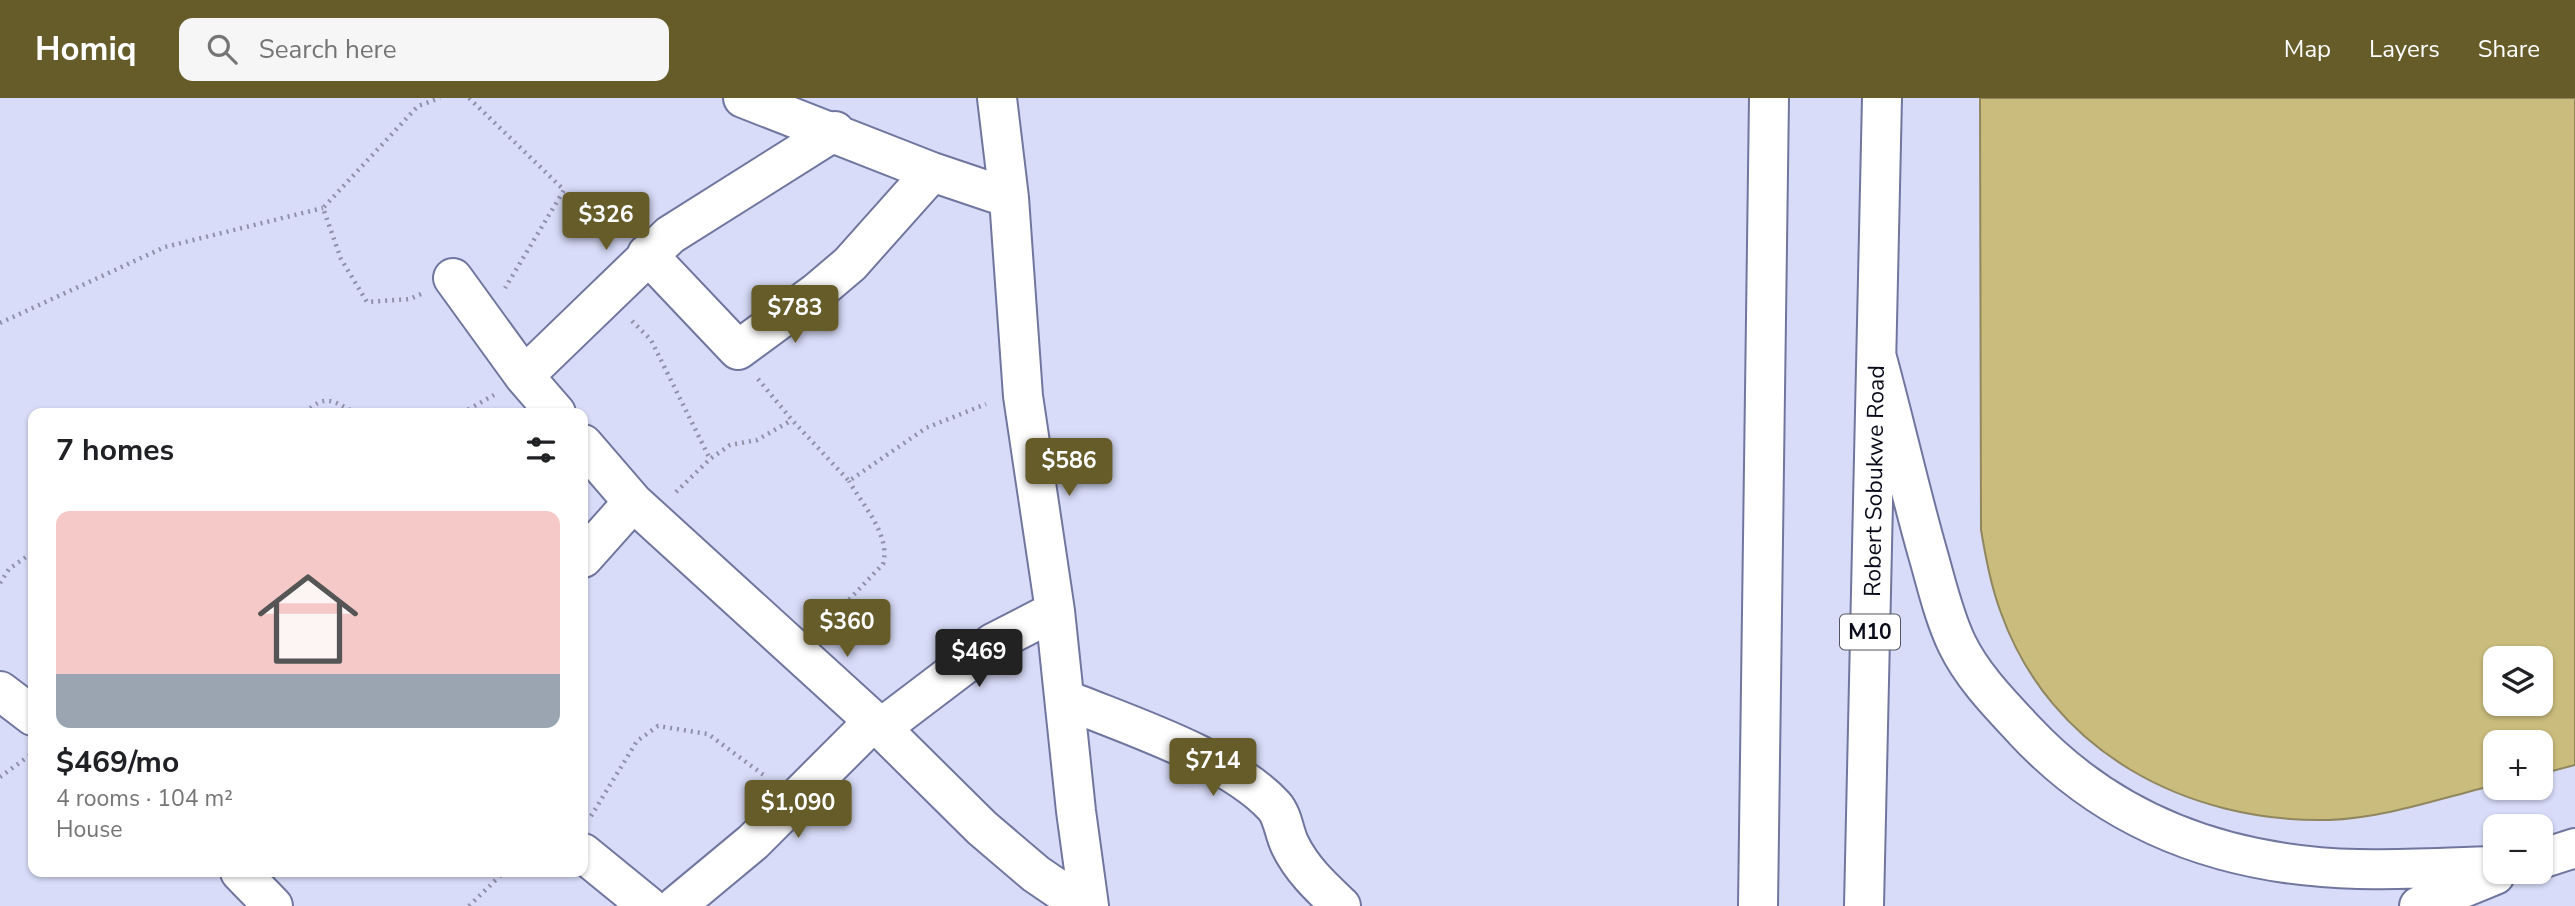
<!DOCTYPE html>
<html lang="en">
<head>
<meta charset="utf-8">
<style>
  :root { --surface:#fff; --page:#f6f6f6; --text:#202124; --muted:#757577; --line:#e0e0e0; --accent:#665c29 }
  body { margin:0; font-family:"Nunito Sans",sans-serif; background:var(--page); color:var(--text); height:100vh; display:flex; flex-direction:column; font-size:26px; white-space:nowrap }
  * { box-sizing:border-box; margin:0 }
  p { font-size:23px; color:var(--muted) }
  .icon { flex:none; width:38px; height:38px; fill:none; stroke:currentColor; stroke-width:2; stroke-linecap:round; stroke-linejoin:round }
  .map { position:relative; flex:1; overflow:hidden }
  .sheet { position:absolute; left:28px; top:310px; width:560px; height:469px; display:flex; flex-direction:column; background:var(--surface); border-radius:14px; box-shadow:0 2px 5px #0004 }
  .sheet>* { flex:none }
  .controls { position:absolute; left:2483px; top:548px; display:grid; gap:14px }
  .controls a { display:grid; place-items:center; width:70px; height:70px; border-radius:14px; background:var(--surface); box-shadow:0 2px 5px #0004; font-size:35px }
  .price { position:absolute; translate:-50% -60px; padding:0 16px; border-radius:7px; background:var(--accent); color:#fff; font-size:23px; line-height:46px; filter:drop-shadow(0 2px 4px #0008) }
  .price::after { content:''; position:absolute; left:50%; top:42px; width:21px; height:16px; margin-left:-10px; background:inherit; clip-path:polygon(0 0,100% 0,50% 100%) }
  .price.current { background:#222; color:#fff }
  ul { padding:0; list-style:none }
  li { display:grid; align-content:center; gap:14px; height:371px; padding:0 28px }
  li+li { border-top:2px solid var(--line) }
  li span { display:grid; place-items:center; height:217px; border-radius:14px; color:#555 }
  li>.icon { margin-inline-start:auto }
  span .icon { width:126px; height:126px; fill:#fffc; stroke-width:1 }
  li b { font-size:30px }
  h2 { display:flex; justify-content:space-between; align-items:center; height:84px; padding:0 28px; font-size:30px }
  header { display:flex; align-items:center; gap:42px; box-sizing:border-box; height:98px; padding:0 35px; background:var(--accent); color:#fff }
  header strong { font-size:33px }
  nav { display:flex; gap:38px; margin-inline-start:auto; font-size:24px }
  .search { width:490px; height:63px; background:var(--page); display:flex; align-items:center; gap:18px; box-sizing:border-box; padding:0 24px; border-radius:14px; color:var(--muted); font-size:26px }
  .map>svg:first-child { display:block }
  .water { fill:#c9bc7c; stroke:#90875f; stroke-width:2; fill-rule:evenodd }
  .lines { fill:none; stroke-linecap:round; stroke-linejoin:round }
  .minor-casing { stroke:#70769e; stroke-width:42 }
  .major-casing { stroke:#70769e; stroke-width:42 }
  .path { stroke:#8e91a8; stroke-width:4.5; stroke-dasharray:2 5; stroke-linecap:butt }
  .minor { stroke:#fff; stroke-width:38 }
  .major { stroke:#fff; stroke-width:38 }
  .labels { text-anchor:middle; stroke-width:5; stroke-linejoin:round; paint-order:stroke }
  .shield { fill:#fff; stroke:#54545f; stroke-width:2 }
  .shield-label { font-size:21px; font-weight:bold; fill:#0a0b1a }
  .street-label { font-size:23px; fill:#0a0b1a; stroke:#fff }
</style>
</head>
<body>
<header>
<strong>Homiq</strong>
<div class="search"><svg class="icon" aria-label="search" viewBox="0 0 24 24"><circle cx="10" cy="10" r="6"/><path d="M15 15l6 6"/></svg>Search here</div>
<nav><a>Map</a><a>Layers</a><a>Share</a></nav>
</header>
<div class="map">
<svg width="2575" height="808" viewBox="0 0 2575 808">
  <rect width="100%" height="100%" fill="#d8dcf8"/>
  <path class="water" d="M1980,0H2575V667L2541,676V644H2496L2495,687C2441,700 2385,720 2329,722C2187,725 2051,654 2001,515C1991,488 1986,461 1981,432ZM2496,560H2541V606H2496Z"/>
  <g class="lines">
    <defs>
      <path id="minor" d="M743,0L932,74L1009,100
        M997,0L1009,100L1023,298L1055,513L1076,713L1089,808
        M647,156L738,252L817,194L850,166L932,74
        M453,180L524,278L556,315
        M524,278L670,137L835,33
        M583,346L633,404L881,630L982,730L1036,776L1083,808
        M583,460L633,404
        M0,593L33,618
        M1067,602C1128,627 1230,660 1274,708C1283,718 1284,735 1290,747C1302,772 1322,790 1341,808
        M881,630L993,545L1055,513
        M583,755L648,808
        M240,774L273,808
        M676,808L753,744L873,624"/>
      <path id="major" d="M1877,260C1895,326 1910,394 1929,460C1937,488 1944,519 1957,546C1973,579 2000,606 2025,633C2114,728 2229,768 2358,771C2403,772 2450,769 2496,768
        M2541,761L2575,750
        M1758,808L1769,0
        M1864,808L1882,0
        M2419,808L2495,777"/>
    </defs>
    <use href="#minor" class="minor-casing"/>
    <use href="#major" class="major-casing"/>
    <path class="path" d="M469,0L564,92L505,190
      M421,196L410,201L367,204L341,161L323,110L418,8L440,0
      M632,223L651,242L710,361
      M0,225L165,149L323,110
      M758,281L792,322L849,383L926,330L986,306
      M305,315C325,295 333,303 356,315
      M462,315L494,297
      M676,394L710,361L730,347L757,342L792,322
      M0,485L9,471L33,454
      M825,527L883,466C891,437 863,408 849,383
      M0,679L33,655
      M591,718L637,643L658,628L708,636L765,678
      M469,808L504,774"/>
    <use href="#minor" class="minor"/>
    <use href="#major" class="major"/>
  </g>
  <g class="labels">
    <rect class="shield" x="1840" y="516.5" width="60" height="35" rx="5"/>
    <g class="shield-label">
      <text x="1870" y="541">M10</text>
    </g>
    <g class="street-label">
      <text transform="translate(1874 383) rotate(-89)" y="8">Robert Sobukwe Road</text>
    </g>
  </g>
</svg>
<div class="controls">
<a><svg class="icon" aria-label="layers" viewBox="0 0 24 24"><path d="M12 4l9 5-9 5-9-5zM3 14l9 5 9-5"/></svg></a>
<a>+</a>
<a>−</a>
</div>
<b class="price" style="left:606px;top:154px">$326</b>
<b class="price" style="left:795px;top:247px">$783</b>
<b class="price" style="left:1069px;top:400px">$586</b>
<b class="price" style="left:847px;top:561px">$360</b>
<b class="price current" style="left:979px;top:591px">$469</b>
<b class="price" style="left:1213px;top:700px">$714</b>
<b class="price" style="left:798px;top:742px">$1,090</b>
<section class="sheet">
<h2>7 homes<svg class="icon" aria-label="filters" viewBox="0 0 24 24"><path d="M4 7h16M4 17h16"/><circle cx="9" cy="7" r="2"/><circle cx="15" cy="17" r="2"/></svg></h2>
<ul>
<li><span style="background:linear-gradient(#f6c9c9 75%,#9aa5b1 0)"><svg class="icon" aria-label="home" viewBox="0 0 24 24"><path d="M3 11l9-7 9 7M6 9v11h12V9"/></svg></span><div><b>$469/mo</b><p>4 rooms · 104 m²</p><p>House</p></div></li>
</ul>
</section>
</div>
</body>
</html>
